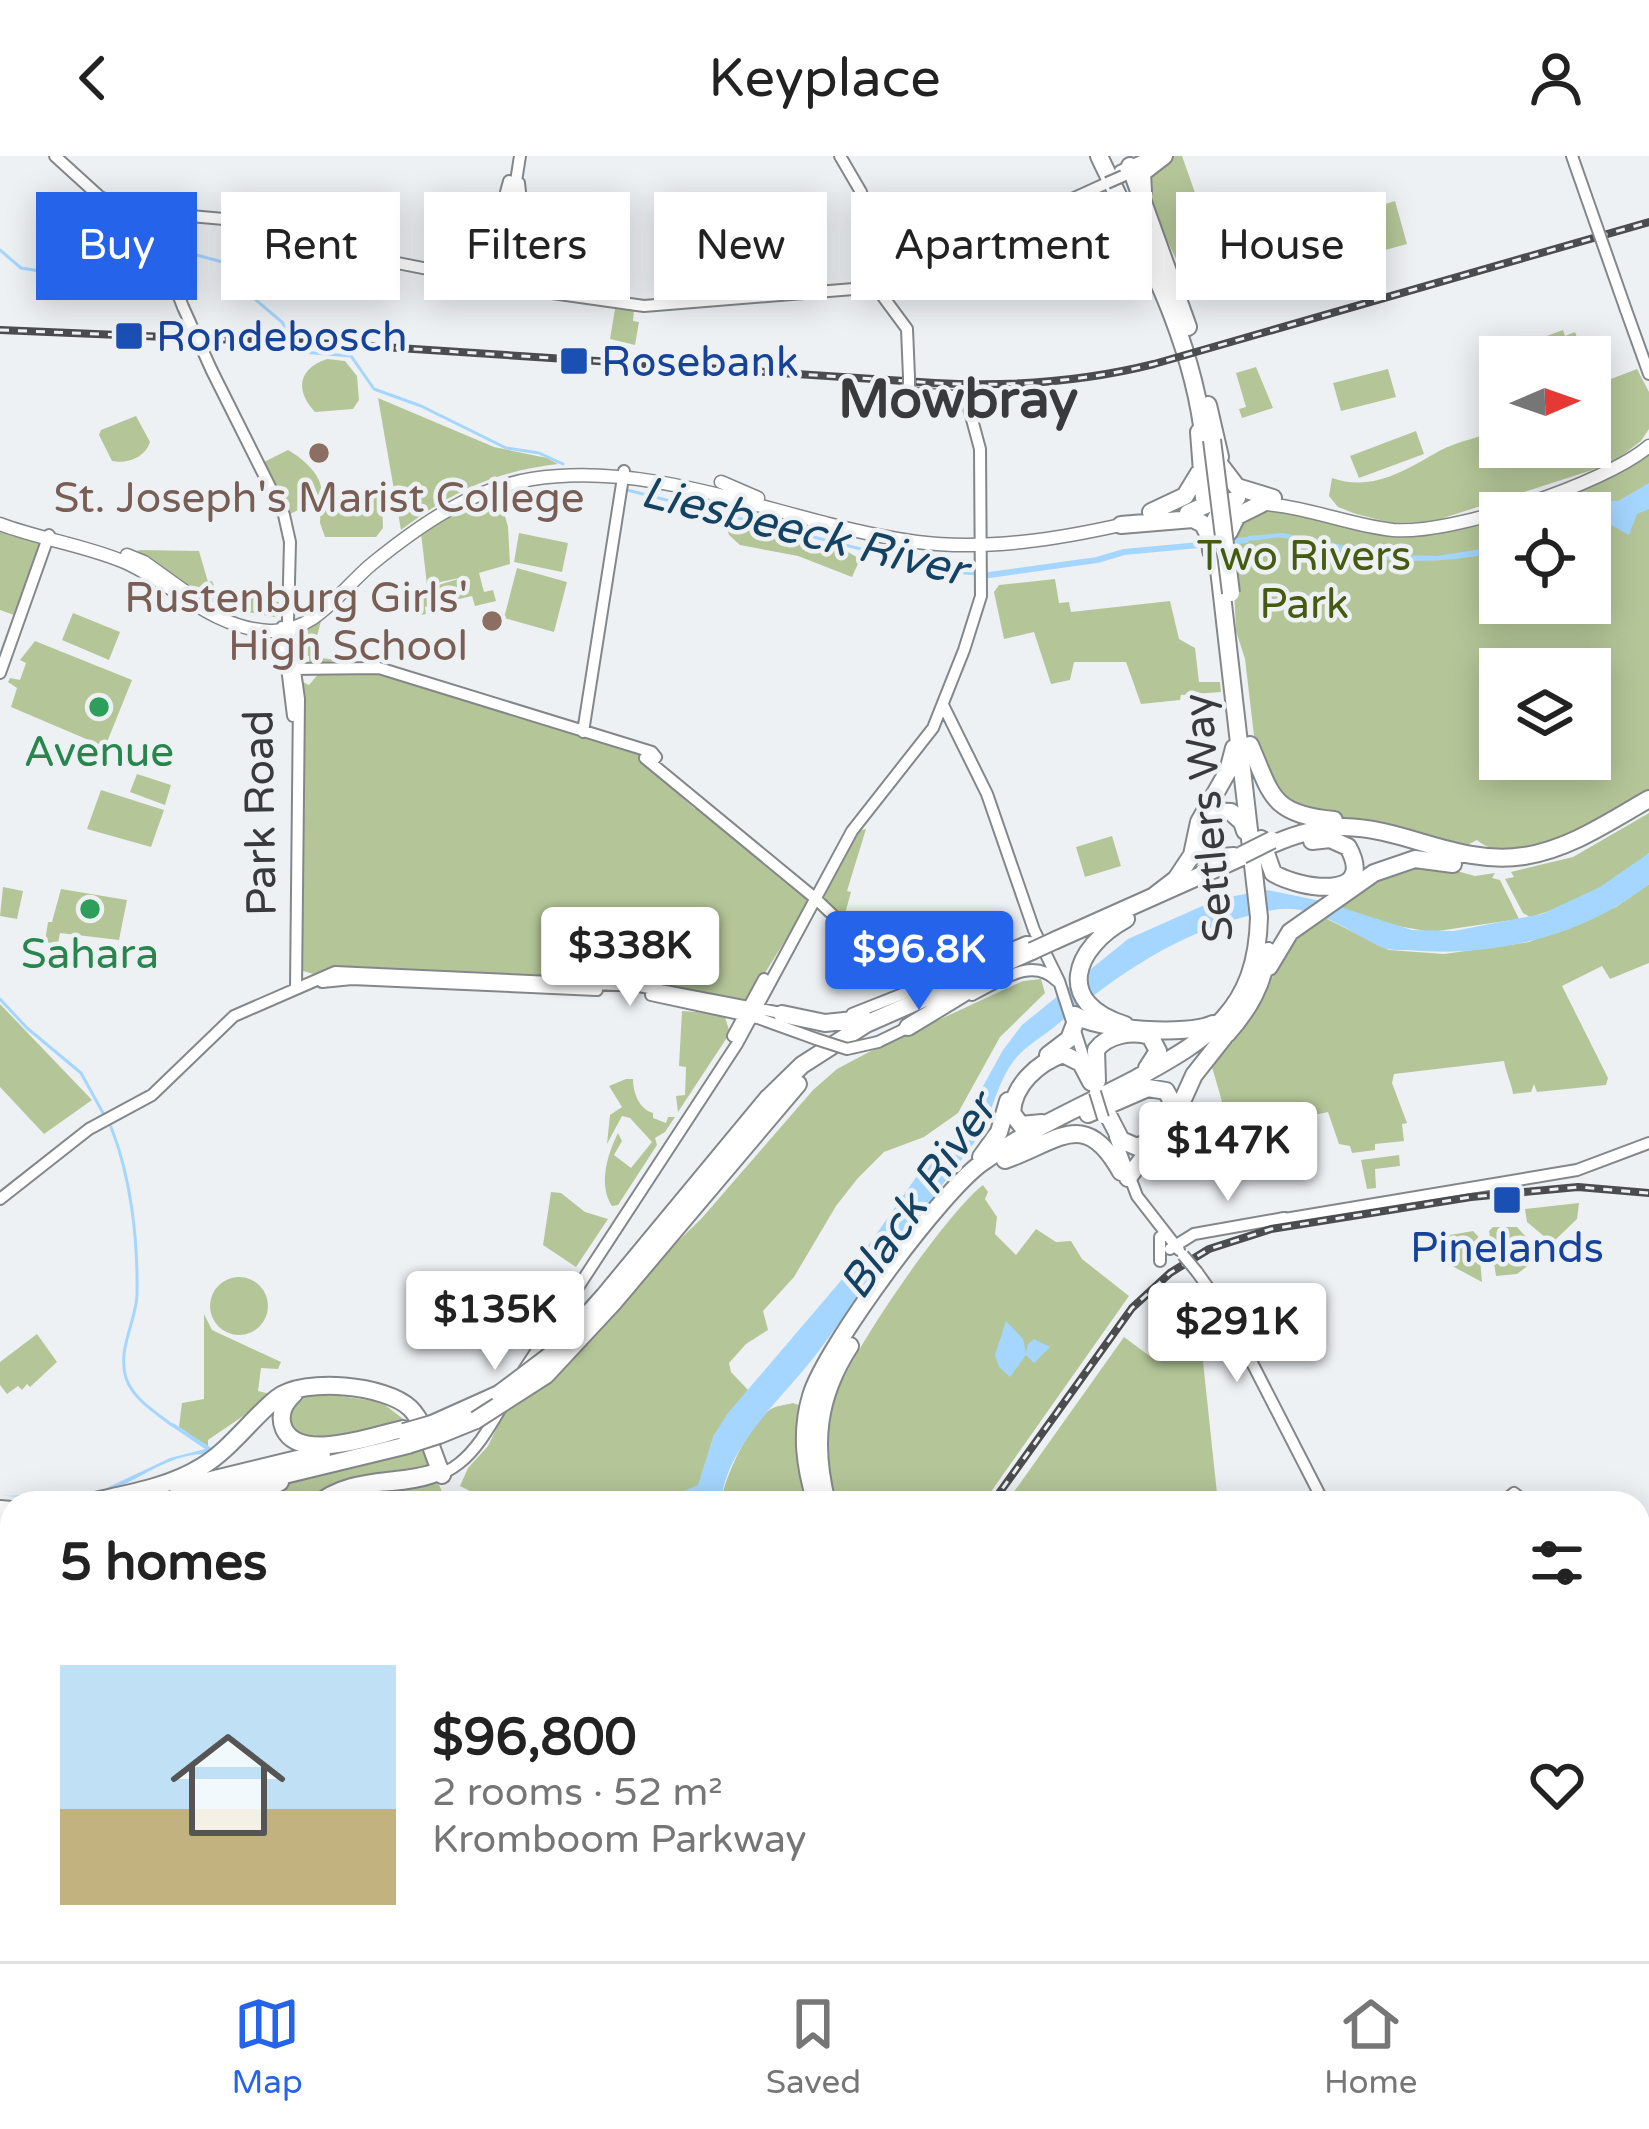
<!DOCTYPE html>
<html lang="en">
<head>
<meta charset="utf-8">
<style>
  :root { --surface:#fff; --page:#f6f6f6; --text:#222; --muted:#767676; --line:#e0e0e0; --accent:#2563eb }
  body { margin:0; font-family:"Varela Round",sans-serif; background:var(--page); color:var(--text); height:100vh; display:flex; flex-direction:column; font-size:45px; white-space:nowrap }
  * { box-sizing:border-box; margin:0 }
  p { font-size:39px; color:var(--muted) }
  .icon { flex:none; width:66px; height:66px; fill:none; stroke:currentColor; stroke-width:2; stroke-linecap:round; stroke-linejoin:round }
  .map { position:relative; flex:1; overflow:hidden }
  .drawer { position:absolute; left:0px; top:1335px; width:1650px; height:471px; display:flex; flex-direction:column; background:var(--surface); border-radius:36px 36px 0 0; box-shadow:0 6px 30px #0003 }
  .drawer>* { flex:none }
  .top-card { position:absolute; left:36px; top:36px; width:1578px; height:108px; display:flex; gap:24px }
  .needle { width:78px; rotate:88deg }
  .controls { position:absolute; left:1479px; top:180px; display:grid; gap:24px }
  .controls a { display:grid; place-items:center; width:132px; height:132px; border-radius:0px; background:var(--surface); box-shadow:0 6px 30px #0003; font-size:60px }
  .price { position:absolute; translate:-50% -102px; padding:0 27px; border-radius:12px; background:#fff; color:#222; font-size:39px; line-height:78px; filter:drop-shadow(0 3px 6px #0008) }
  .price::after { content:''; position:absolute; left:50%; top:72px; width:36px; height:27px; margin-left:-18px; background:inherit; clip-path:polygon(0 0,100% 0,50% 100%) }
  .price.current { background:var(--accent); color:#fff }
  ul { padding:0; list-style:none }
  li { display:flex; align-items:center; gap:36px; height:300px; padding:0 60px }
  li+li { border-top:3px solid var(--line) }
  li span { display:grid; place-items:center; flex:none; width:336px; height:240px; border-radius:0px; color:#555 }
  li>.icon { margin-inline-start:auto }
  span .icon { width:144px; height:144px; fill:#fffc; stroke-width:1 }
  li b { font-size:51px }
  h2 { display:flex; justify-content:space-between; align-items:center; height:144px; padding:0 60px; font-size:51px }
  .chip { padding:0 42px; border-radius:0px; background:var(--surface); box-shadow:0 6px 30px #0003; font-size:42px; line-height:108px }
  .chip.current { background:var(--accent); color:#fff }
  header { display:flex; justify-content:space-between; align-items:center; height:156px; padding:0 60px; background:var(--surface); font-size:54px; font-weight:600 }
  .dock { display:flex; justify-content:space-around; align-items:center; height:168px; border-top:3px solid var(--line); background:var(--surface); font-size:33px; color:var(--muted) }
  .dock a { display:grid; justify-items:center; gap:6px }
  .dock .current { color:var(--accent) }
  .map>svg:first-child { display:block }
  .green { fill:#b4c698; fill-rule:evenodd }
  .water { fill:#a5d6ff }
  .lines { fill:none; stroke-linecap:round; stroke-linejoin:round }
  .stream { stroke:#a5d6ff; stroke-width:3 }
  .canal { stroke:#a5d6ff; stroke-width:6 }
  .secondary-casing { stroke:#848789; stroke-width:14 }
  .primary-casing { stroke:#848789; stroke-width:15 }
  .highway-casing { stroke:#848789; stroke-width:20 }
  .secondary { stroke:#fff; stroke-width:10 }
  .primary { stroke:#fff; stroke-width:12 }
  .highway { stroke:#fff; stroke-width:16 }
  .rail-casing { stroke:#4b4c4e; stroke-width:8 }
  .rail { stroke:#eef1f4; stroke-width:3; stroke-dasharray:9; stroke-linecap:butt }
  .secondary-bridge-casing { stroke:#848789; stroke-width:14; stroke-linecap:butt }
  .highway-bridge-casing { stroke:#848789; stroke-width:20; stroke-linecap:butt }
  .secondary-bridge { stroke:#fff; stroke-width:10 }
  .highway-bridge { stroke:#fff; stroke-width:16 }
  .transit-dot { fill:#1a4fb4; stroke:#eef1f4; stroke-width:4.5 }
  .education-dot { fill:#8d6e63; stroke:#eef1f4; stroke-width:4.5 }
  .leisure-dot { fill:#2e9e5b; stroke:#eef1f4; stroke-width:4.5 }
  .labels { text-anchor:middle; stroke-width:9; stroke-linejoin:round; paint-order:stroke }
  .transit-label { font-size:42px; fill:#164399; stroke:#eef1f4; text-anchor:start }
  .education-label { font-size:42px; fill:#785e54; stroke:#eef1f4 }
  .park-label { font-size:42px; fill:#455b10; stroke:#eef1f4 }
  .leisure-label { font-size:42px; fill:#27864d; stroke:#eef1f4 }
  .street-label { font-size:42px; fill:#393a3b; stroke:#eef1f4 }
  .water-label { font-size:45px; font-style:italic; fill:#144263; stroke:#eef1f4 }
  .district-label { font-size:54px; font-weight:bold; fill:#393a3b; stroke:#eef1f4 }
</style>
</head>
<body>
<header><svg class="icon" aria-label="back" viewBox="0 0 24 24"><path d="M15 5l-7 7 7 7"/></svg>Keyplace<svg class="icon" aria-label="person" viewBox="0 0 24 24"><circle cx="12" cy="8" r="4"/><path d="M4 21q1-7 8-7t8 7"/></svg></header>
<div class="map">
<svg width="1649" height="1805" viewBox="0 0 1649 1805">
  <rect width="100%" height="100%" fill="#eef1f4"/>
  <path class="green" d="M1175,0H1182L1222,113L1189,131L1146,39L1145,16Z
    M1395,45L1407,88L1378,96L1366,54Z
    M615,153L634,154L633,165L639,166L635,189L610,183Z
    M1563,174L1565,180L1575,176L1584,201H1551L1544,181Z
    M327,203L345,205L357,220L359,244L353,253L315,256C294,234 299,212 327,203Z
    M1256,211L1273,252L1242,262L1239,253L1246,251L1236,217Z
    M1388,213L1396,241L1341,255L1333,227Z
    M1637,213L1649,236V273L1641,285L1611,308L1431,366L1392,367L1356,358L1338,351L1329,340L1332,322C1372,336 1404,315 1439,295C1458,285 1481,281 1500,274V291H1590V231Z
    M378,242L494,291L547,302L558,308C496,315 451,336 401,374Z
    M136,260L150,286C145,302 127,308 112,305L99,279L101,274Z
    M1416,275L1424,298L1359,322L1350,300Z
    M1649,290V636C1609,658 1519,720 1477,684L1460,693L1312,659L1281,644L1255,588L1245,503L1236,475L1231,368L1261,348L1418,374L1601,320ZM1500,357H1590V447H1500ZM1500,513H1590V603H1500Z
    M288,294C301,301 331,325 318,343C314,348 297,354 290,358L264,306Z
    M498,335L508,371L510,408L479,417L484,436L493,434L496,445L475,450L472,440L425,451L426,458L416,460L413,441L422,439L425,433L468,420L427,429L421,377L446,359Z
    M321,339L375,340L382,344L383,372L376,381H325L320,367Z
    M724,363L841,392L860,403L852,421L798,400L740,389L729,379Z
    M0,372L41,387L14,459L0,454Z
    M519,377L568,387L562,416L514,406Z
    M140,394L199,395L208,426L212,425L223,450C191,439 168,413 134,396Z
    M517,412L567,426L554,476L504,462Z
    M1055,423L1059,447L1069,446L1071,456L1170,445L1179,483L1195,492L1199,526H1220L1221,536L1181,539L1180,544L1141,548L1126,506H1074L1070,524L1051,528L1034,476L1004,483L994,436L999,429Z
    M240,437L279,446L275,461L236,454Z
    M73,457L120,476L109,504L62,484Z
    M321,465L313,496L322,502L345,505L309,507V500L301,498L295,476Z
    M35,485L132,524L105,591L11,551L17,532L8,526L10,522L20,524L26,507L20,504Z
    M360,514L383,518L637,598L658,615L659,621L695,653L699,650L809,746L750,841L744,845L627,824L349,810L313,818L303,815V526L309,529L320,516Z
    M137,618L171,629L165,649L130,636Z
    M101,634L164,654L151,691L87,673Z
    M1649,657V697C1617,726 1571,750 1530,761L1523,757L1505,723L1514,721L1511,716L1573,701Z
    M866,673L847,735L851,736L843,765L823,743L858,675Z
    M1112,680L1121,710L1085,721L1076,691Z
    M1428,707L1475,720L1495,717L1492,722L1500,724L1519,763L1431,776L1381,767L1334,750L1372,721Z
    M1649,728V807L1610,823L1602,810L1562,830L1608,922L1606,929L1537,936L1534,928L1531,936L1513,938C1512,929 1506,917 1504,905L1394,918L1392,927L1407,967L1402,968L1404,985L1375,988V994L1352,997L1350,990L1339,988L1328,956L1260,971L1246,958L1225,956L1212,911L1260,849L1289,785L1319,759L1389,794L1444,798L1529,786L1616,751Z
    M3,731L23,735L17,763L0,760Z
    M61,733L127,744L119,784L60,777L58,788L45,786L48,766H52Z
    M1041,823L1045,837L1000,881L958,957L924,981L884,996L858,1022L836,1050L794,1121L763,1155L768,1174L746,1188L729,1207L731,1216L748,1234L714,1279L693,1347H466L470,1335L460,1330L468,1312L488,1290L506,1253L562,1211L604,1170L644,1118L701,1063L813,934L837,913L869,896L1023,825Z
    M0,848L92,944L44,978L0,931Z
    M682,855L724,858L730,877L678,956L676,940L685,939L686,911L679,910Z
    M626,923H633C633,936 639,953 653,957V962L666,967L668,961H675L665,976L655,982L657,989L618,1049L612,1050C598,1029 607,999 618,977L622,985L614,999L631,1012L652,986L630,962L622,960L607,988L610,959L622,951L609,930Z
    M1399,999L1400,1010L1375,1013L1376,1032L1367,1033L1361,1004Z
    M983,1029L988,1036L985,1043L997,1061L995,1078L1016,1099L1036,1073L1056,1086L1071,1085L1082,1103L1129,1140L983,1347H838C829,1320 824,1294 827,1265C833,1219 945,1058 983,1029Z
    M551,1036L561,1037L585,1056L608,1063L576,1111L543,1089Z
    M1579,1047L1577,1063L1552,1087L1527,1066L1525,1053Z
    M1493,1071H1517L1542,1099L1517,1118L1496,1120L1489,1075Z
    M1473,1075L1478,1080L1482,1126L1437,1102L1450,1079Z
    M210 1150a29 29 0 1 1 58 0a29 29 0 1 1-58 0Z
    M204,1158L212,1174L281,1206L278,1213L261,1212L258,1235L274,1239L208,1284V1291L179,1271L182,1247L204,1243Z
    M37,1178L57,1206L30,1231L27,1228L22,1234L18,1230L7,1238L0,1229V1206Z
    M1124,1181L1151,1201L1202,1196L1218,1347H1006Z
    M306,1235L381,1246L410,1268L301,1286L284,1259Z
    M793,1247L804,1251L809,1347H721C723,1324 751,1263 773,1252C779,1249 786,1249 793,1247Z
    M421,1292L428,1308L423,1315C380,1318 344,1318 310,1345L290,1340L277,1330Z
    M436,1322L447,1347H328L355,1337Z
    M1007,1794H1189L1206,1805H1011Z
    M1466,1795L1512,1801V1805H1422Z"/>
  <path class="water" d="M1649,327V353L1637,358L1629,379L1609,368L1590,376V357H1576L1582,349L1592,352L1598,344L1618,345Z
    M1283,377L1392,399L1437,400L1500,390V396C1457,405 1411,408 1367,401C1339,396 1311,386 1284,382C1271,380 1258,386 1246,384L1248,380Z
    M1649,697V728C1583,781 1491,802 1409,794C1400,794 1390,795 1381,791C1348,775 1312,746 1273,754C1187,771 1125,812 1058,868C1045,879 1027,889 1016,902C996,925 992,965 971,991C919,1059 868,1127 818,1196C785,1240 725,1290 721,1347H693L694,1340C681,1338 669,1347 655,1347L698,1329L714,1279L728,1257L856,1107L931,1000L951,988L1003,894L1022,869L1128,783L1218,743L1267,734L1321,745L1412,774L1454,775L1542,758L1600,731Z
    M1006,1165L1023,1183L1026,1197L1028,1188L1034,1183L1050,1191L1034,1207L1026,1199L1010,1221L999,1211L995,1199Z
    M173,1267L216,1295L214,1299C171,1292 136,1329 97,1339C67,1347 30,1340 0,1340L96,1337L170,1302L205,1293L171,1270Z"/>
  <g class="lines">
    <path class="stream" d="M171,92L226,107L243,133L283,167L289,195L351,200L374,233L421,250L506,292L539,297L563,308
      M0,94L21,112L40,115L103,98L158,92
      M627,334L952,416L989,419
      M0,843L27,872L81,917L103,957
      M111,971C131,1021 138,1084 137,1139C136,1165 117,1194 126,1222C133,1243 155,1256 172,1269
      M1222,1794L1237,1805"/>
    <path class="canal" d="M1229,386L1246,384
      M989,419L1097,404L1124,396L1210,388"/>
    <defs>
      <path id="secondary" d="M55,0L100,41L135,55L235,64L308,97L382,104L545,136L644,150L878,131L1107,27
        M840,0L861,36L873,127L907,173L909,221
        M1572,0L1586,40
        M1120,15L1152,0
        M519,27L524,71
        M164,59L166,108L183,151
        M489,71L502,51L509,25
        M451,116L489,112L501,96
        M500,127L520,0
        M1626,154L1649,218
        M212,215L284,359L290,386L288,466L299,543L296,833
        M282,471L293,560
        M290,513L379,512L652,596L656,601L651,607L645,602L649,596
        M0,517L49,379
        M943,549L987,638L1034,774L1059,825L1087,912
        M583,576L624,315
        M651,607L816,743L860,785L914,822H943L1026,786L1045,787
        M322,826L352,823L597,834
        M651,839L758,862L816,883
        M972,839C999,826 1032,799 1057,825
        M852,858L943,822
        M733,880L764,823
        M878,886L913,869
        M1115,981L1137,1040L1179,1094
        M0,1043L89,973L152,939L234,860L335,816L639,830L786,858
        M1279,1064L1577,1014L1649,987
        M1160,1081V1105
        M1170,1093L1194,1078L1284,1062
        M1197,1116L1227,1158L1324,1347
        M524,1214L737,888L852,675L933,572L964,494L981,440L980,293L966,241L911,237L909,232
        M314,1347C352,1315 398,1328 442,1311
        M328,1347C348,1333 368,1330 392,1329C455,1324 472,1302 502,1250
        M1502,1347L1514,1337L1527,1347
        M1638,1477L1649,1486
        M1638,1728L1649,1738
        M288,1805L291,1794
        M1515,1805L1520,1794"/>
      <path id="primary" d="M721,326L758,342
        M1264,348C1308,351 1349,369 1393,374C1451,379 1605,328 1649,290
        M0,368C40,383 83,389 122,405C171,425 210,472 269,475C316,477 340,434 373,407C420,369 471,333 532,323C662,303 790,369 917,386C985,395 1059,383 1125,368
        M127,399L144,406L190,439"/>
      <path id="highway" d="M1099,0C1143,93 1193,181 1204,285
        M1130,10L1188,171
        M1143,35L1142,17L1164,0
        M1208,249L1220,301
        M1199,276L1204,342L1217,351
        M1221,310L1237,331L1273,342
        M1151,356L1185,340L1199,317
        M1188,357L1206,349L1220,326
        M1121,369L1193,363L1203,368L1210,382
        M1229,376L1237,360L1261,348
        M1211,395C1209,372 1215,353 1237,342
        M1250,589C1272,639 1270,658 1334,664
        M1261,683L1273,717C1299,733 1378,746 1348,691L1330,683L1312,685
        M1273,688C1296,678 1319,671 1344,671C1406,672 1459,710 1524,700C1570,693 1610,665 1649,643
        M1234,700L1222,701L1208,692C1198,672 1206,653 1231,656L1242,666L1245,675
        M1154,740L1176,723L1192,699L1199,666L1228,615L1234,592
        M1056,784L1242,701
        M1269,811L1290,776L1374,717L1415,703L1453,708
        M782,858L825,867L864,863
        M1075,859C1096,874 1189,880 1213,868
        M1125,869C1054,847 1073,792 1126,763
        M908,871L977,829
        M1227,878C1249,853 1263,829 1268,795
        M1048,899L1069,883L1074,870
        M1097,925L1096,894C1107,879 1132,874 1150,880L1158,895L1147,912
        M1088,958L1148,932L1166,935L1172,946C1171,964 1154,985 1137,991L1121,984L1106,955
        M1175,961L1194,919L1224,881
        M1042,967L1021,969L1012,957C1013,929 1038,907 1063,898L1081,907L1091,926
        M981,1001L999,976L1008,945
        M1005,1004C1059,985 1085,951 1121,1016
        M1128,1022L1155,986
        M604,1140L767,943L802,909L866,868L1032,795
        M613,1147L798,928
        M294,1238C284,1247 278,1259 284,1273C300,1307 375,1279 403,1273
        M432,1268L499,1238
        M439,1279L476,1264
        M178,1332L322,1297
        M86,1347C124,1338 167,1332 201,1311C231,1293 251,1263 277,1242C304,1221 386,1229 410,1252C426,1268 433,1299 442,1319
        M169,1347L408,1289
        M253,1347L266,1333L280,1326
        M816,1347C805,1311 800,1277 811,1240C825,1192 942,1034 983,1006C1029,973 1085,949 1135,923C1210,882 1257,854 1259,761L1216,387
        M827,1347C812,1288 817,1241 850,1190
        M0,1353L12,1354
        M0,1366H12
        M932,1794L933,1805
        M917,1805L918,1794"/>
    </defs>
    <use href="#secondary" class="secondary-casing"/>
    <use href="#primary" class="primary-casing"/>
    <use href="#highway" class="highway-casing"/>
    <use href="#secondary" class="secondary"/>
    <use href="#primary" class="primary"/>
    <use href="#highway" class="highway"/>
    <defs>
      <path id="rail" d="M0,174L337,188L935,227C1009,231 1082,226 1154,208L1649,66
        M992,1347L1132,1152L1170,1117L1209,1093L1271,1073L1471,1041L1578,1031L1649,1037
        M0,1646H12
        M995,1794L999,1805"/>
    </defs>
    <use href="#rail" class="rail-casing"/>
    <use href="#rail" class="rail"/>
    <defs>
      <path id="secondary-bridge" d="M1107,27L1123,20
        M1586,40L1626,154
        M183,151L212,215
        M909,232V221
        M816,883L847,893L878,886
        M1095,936L1103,962
        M1183,1099L1197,1116"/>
      <path id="highway-bridge" d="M1212,284L1231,437
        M1242,699L1272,684
        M1032,795L1056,784
        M499,1238L552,1198L604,1140
        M476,1264L546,1219L613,1147
        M404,1276L432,1268
        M408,1289L439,1279"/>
    </defs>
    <use href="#secondary-bridge" class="secondary-bridge-casing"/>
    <use href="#highway-bridge" class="highway-bridge-casing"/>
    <use href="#secondary-bridge" class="secondary-bridge"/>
    <use href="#highway-bridge" class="highway-bridge"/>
  </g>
  <g class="transit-dot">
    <rect x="114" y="165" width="30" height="30" rx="6"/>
    <rect x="559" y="190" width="30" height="30" rx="6"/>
    <rect x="1492" y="1029" width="30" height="30" rx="6"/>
  </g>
  <g class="education-dot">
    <circle cx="319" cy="297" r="12"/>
    <circle cx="492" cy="465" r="12"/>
  </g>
  <g class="leisure-dot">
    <circle cx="99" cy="551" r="12"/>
    <circle cx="90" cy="753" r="12"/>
  </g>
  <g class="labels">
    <g class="transit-label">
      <text x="156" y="195">Rondebosch</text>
      <text x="601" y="220">Rosebank</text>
      <text x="1507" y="1106" text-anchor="middle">Pinelands</text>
    </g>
    <g class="education-label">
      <text x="319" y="356">St. Joseph's Marist College</text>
      <text x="468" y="456" text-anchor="end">Rustenburg Girls'<tspan x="468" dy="48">High School</tspan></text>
    </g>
    <g class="park-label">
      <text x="1304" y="414">Two Rivers<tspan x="1304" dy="48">Park</tspan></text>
    </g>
    <g class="leisure-label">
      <text x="99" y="610">Avenue</text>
      <text x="90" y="812">Sahara</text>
    </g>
    <g class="street-label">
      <text transform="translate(259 657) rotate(-91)" y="15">Park Road</text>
      <text transform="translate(1207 662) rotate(-95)" y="15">Settlers Way</text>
    </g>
    <g class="water-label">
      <text transform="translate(804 374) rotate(14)" y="16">Liesbeeck River</text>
      <text transform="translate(917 1040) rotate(-55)" y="16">Black River</text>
    </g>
    <g class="district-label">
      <text x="958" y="261">Mowbray</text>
    </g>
  </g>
</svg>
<div class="controls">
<a><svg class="needle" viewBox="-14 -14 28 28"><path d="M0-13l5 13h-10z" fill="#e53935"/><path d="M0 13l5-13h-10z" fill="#767676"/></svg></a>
<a><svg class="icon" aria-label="locate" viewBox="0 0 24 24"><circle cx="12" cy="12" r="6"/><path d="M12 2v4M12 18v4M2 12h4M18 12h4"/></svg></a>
<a><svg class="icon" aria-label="layers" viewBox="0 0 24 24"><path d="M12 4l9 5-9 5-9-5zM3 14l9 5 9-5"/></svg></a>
</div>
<b class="price" style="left:630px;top:853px">$338K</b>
<b class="price current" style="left:919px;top:857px">$96.8K</b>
<b class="price" style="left:1228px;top:1048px">$147K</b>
<b class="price" style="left:495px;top:1217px">$135K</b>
<b class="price" style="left:1237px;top:1229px">$291K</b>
<div class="top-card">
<a class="chip current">Buy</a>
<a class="chip">Rent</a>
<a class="chip">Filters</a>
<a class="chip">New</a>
<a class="chip">Apartment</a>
<a class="chip">House</a>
</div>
<section class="drawer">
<h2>5 homes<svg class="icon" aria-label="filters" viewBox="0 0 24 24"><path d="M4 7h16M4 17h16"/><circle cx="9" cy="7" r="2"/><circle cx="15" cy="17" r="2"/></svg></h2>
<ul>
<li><span style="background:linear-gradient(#bfe0f5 60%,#c2b280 0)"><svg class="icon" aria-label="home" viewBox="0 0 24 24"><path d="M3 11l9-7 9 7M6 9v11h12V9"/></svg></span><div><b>$96,800</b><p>2 rooms · 52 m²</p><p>Kromboom Parkway</p></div><svg class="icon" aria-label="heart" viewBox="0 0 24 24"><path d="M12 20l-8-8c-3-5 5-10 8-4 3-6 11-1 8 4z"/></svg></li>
</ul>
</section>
</div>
<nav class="dock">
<a class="current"><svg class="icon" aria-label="map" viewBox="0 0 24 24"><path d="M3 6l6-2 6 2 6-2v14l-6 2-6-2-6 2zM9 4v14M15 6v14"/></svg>Map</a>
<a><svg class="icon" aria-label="saved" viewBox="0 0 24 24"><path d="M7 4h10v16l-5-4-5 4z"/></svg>Saved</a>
<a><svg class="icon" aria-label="home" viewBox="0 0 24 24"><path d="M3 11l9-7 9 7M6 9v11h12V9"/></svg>Home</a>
</nav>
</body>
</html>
